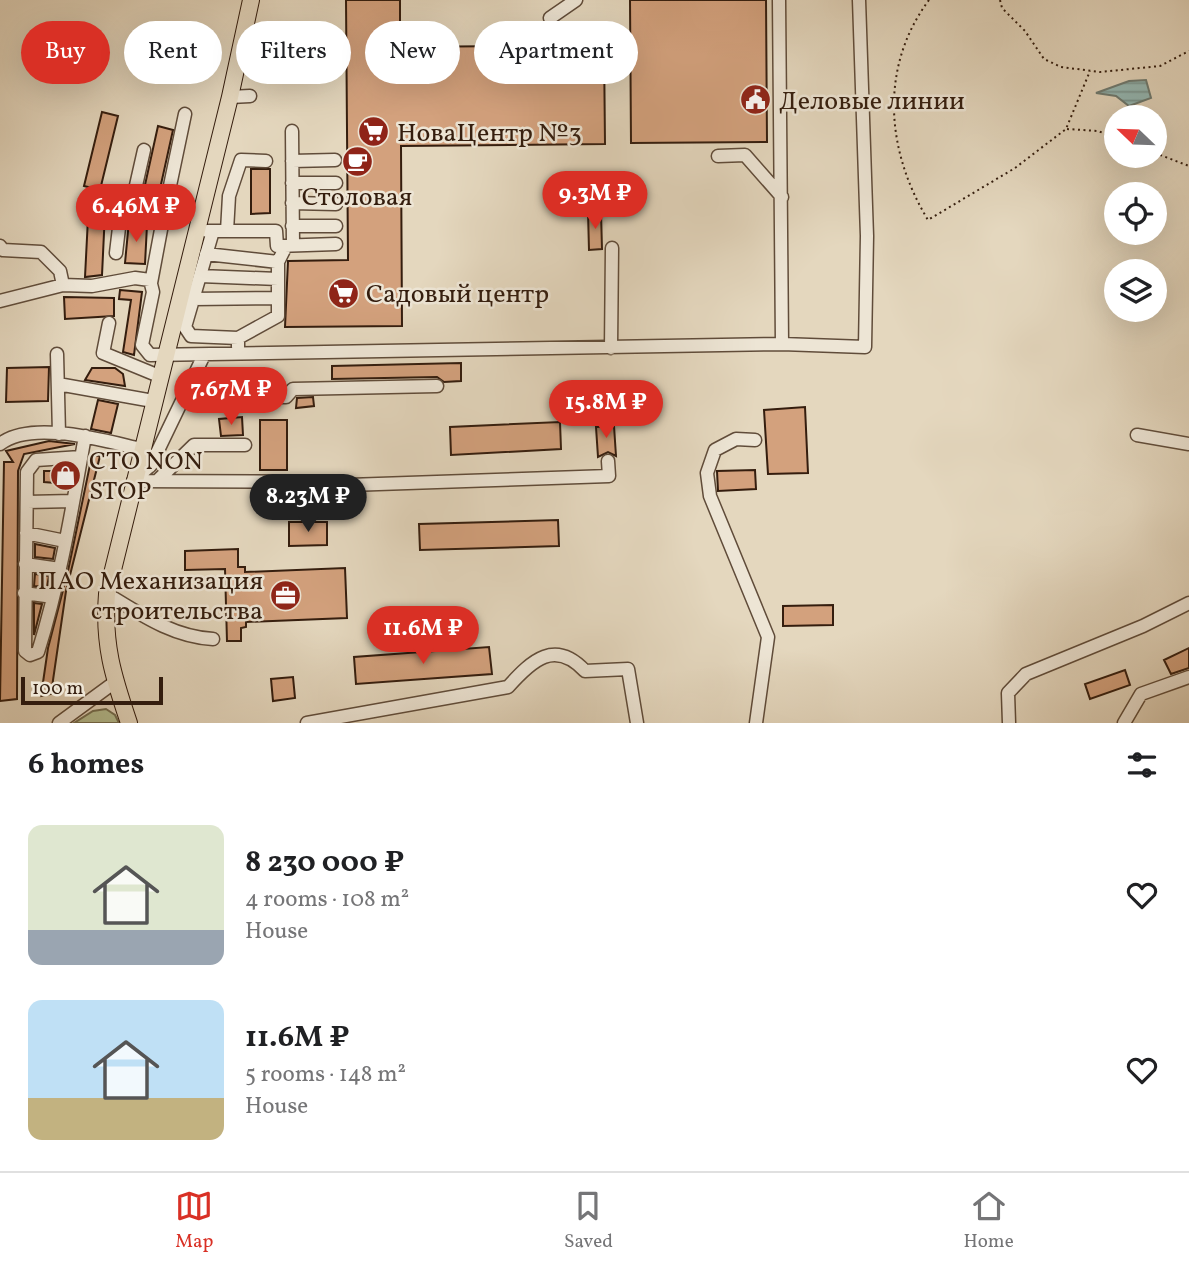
<!DOCTYPE html>
<html lang="en">
<head>
<meta charset="utf-8">
<style>
  :root { --surface:#fff; --page:#f6f6f6; --text:#202124; --muted:#757577; --line:#e0e0e0; --accent:#d93025 }
  body { margin:0; font-family:Vollkorn,serif; background:var(--page); color:var(--text); height:100vh; display:flex; flex-direction:column; font-size:26px; white-space:nowrap }
  * { box-sizing:border-box; margin:0 }
  p { font-size:23px; color:var(--muted) }
  .icon { flex:none; width:38px; height:38px; fill:none; stroke:currentColor; stroke-width:2; stroke-linecap:round; stroke-linejoin:round }
  .map { position:relative; height:723px; overflow:hidden }
  .details { display:flex; flex-direction:column; background:var(--surface); flex:1 }
  .details>* { flex:none }
  .banner { position:absolute; left:21px; top:21px; width:700px; height:63px; display:flex; gap:14px }
  .needle { width:46px; rotate:293deg }
  .buttons { position:absolute; left:1104px; top:105px; display:grid; gap:14px }
  .buttons a { display:grid; place-items:center; width:63px; height:63px; border-radius:50%; background:var(--surface); box-shadow:0 7px 28px #0002; font-size:35px }
  .scale { position:absolute; left:21px; bottom:18px; width:142px; box-sizing:border-box; padding-left:7px; border:4px solid #341d0e; border-top:0; font-size:19px; line-height:24px; white-space:nowrap; color:#341d0e; -webkit-text-stroke:5px #ede5d5; paint-order:stroke }
  .price { position:absolute; translate:-50% -60px; padding:0 16px; border-radius:24px; background:var(--accent); color:#fff; font-size:23px; line-height:46px; filter:drop-shadow(0 2px 4px #0008) }
  .price::after { content:''; position:absolute; left:50%; top:42px; width:21px; height:16px; margin-left:-10px; background:inherit; clip-path:polygon(0 0,100% 0,50% 100%) }
  .price.selected { background:#222; color:#fff }
  ul { padding:0; list-style:none }
  li { display:flex; align-items:center; gap:21px; height:175px; padding:0 28px }
  li span { display:grid; place-items:center; flex:none; width:196px; height:140px; border-radius:14px; color:#555 }
  li>.icon { margin-inline-start:auto }
  span .icon { width:84px; height:84px; fill:#fffc; stroke-width:1 }
  li b { font-size:30px }
  h2 { display:flex; justify-content:space-between; align-items:center; height:84px; padding:0 28px; font-size:30px }
  .pill { padding:0 24px; border-radius:32px; background:var(--surface); box-shadow:0 7px 28px #0002; font-size:24px; line-height:63px }
  .pill.selected { background:var(--accent); color:#fff }
  .dock { display:flex; justify-content:space-around; align-items:center; height:98px; border-top:2px solid var(--line); background:var(--surface); font-size:19px; color:var(--muted) }
  .dock a { display:grid; justify-items:center; gap:4px }
  .dock .selected { color:var(--accent) }
  .map>svg:first-child { display:block }
  .grass { fill:#b4be91; stroke:#746e50; stroke-width:2 }
  .water { fill:url(#water-rules); stroke:#6e7b72; stroke-width:2 }
  .building { fill:#d3a17d; stroke:#341d0e; stroke-width:2 }
  .lines { fill:none; stroke-linecap:round; stroke-linejoin:round }
  .minor-casing { stroke:#604c3a; stroke-width:15 }
  .major-casing { stroke:#341d0e; stroke-width:18 }
  .path { stroke:#341d0e; stroke-width:2; stroke-dasharray:2 3.5; stroke-linecap:butt }
  .minor { stroke:#ede5d5; stroke-width:12 }
  .major { stroke:#e4d7be; stroke-width:16 }
  .labels { text-anchor:middle; stroke-width:5; stroke-linejoin:round; paint-order:stroke }
  .poi-label { font-size:26px; fill:#341d0e; stroke:#ede5d5; text-anchor:start }
</style>
</head>
<body>
<div class="map">
<svg width="1189" height="723" viewBox="0 0 1189 723">
  <defs>
    <pattern id="water-rules" width="6" height="5" patternUnits="userSpaceOnUse" patternTransform="scale(1.75)"><rect width="6" height="5" fill="#95b9b5"/><path d="M0 2.5h6" fill="none" stroke="#7a9692"/></pattern>
  </defs>
  <rect width="100%" height="100%" fill="#e4d7be"/>
  <filter id="stains"><feTurbulence type="fractalNoise" baseFrequency=".00286" numOctaves="4"/><feColorMatrix values="0 0 0 0 .2 0 0 0 0 .09 0 0 0 0 .02 0 0 0 .5 -.17"/></filter>
  <radialGradient id="worn" r=".72"><stop offset=".6" stop-color="#630" stop-opacity="0"/><stop offset="1" stop-color="#630" stop-opacity=".3"/></radialGradient>
  <path class="grass" d="M106,709L115,715L119,723H74L93,711Z"/>
  <path class="water" d="M1146,80L1151,98L1129,106L1116,96L1096,93L1129,81Z"/>
  <path class="building" d="M346,0H400V47L604,45L605,144L401,146L402,326L285,327L288,261L348,260Z
    M630,0H766L767,142L631,143Z
    M102,112L118,116L100,190L84,186Z
    M158,126L173,130L156,207L141,203Z
    M251,169H270V213L251,214Z
    M97,211L105,212L102,275L85,277L88,218H96Z
    M588,212H601L602,249L589,250Z
    M129,221L147,225L145,264L125,263Z
    M120,290L142,292L134,355L123,352L131,300L119,299Z
    M64,297L114,298V316L65,319Z
    M461,363V381L444,382L437,377L332,379V366Z
    M49,367L48,401L6,402L7,368Z
    M92,368H115L123,374L125,386L85,380Z
    M218,373H271V388H218Z
    M313,397L314,406L296,408L297,398Z
    M98,400L118,404L111,433L91,429Z
    M805,407L808,473L768,474L764,410Z
    M242,417L243,435L221,436L219,419Z
    M260,420H287V470H260Z
    M560,422L561,449L451,455L450,427Z
    M614,426L616,456L608,452L598,457L596,427Z
    M49,441L75,444L24,454L18,471L17,699L0,701L4,462H13L6,451Z
    M92,455L100,456L66,591L51,694L41,696L48,648L68,571Z
    M59,467H71L68,484L44,482V471H58Z
    M755,470L756,489L718,491L717,471Z
    M558,520L559,546L420,550L419,524Z
    M289,522H327V545L289,546Z
    M35,544L55,548L53,559L35,557Z
    M238,549V567H245V572L345,568L347,618L246,622V627L241,628V641H227L225,569L185,570V551Z
    M35,574L49,576L47,587L34,586Z
    M34,603L42,604L34,635Z
    M833,605V625L783,626V606Z
    M489,647L492,674L356,684L354,657Z
    M1189,648V668L1171,674L1164,660Z
    M1125,670L1130,685L1090,699L1085,684Z
    M293,677L295,698L273,701L271,679Z"/>
  <g class="lines">
    <defs>
      <path id="minor" d="M779,0L782,344
        M550,18L576,0
        M230,97L250,96
        M292,131L293,245
        M718,156L745,155L782,197
        M292,161L335,160
        M292,183H336
        M292,203L336,204
        M130,212L144,150
        M163,219L185,114
        M292,226H336
        M207,231H276L277,246L336,244
        M213,231L185,327L191,336L238,338
        M227,231L229,196L241,160L266,161
        M0,246L3,250L41,252L60,271L63,285L0,301
        M116,253L121,211L163,219L151,283
        M206,254L278,262
        M200,276L278,279
        M63,285L92,286L135,278L150,280L153,292L142,345L150,355L782,344L865,347L867,236L859,0
        M193,299L278,298
        M109,323L103,353L159,376
        M238,347V338L278,316V262L286,246
        M611,348L612,248
        M57,354L59,434
        M58,384L153,401
        M185,396L286,397L293,389L437,386
        M1137,435L1189,444
        M755,440L736,439L715,450L707,473L710,496L768,637L756,723
        M0,444C32,419 105,441 141,449
        M81,457L36,460L27,472L25,651L30,655L38,652C60,582 72,509 85,436
        M135,479L151,465L204,355
        M158,480L194,445H245
        M133,481L336,482L349,485L609,476L608,461
        M27,502L73,501
        M26,533L65,541
        M25,564L60,569
        M24,593L53,597
        M107,594C140,614 173,637 213,639
        M59,723L115,682
        M307,723L508,687C532,660 555,639 585,671L628,669L637,723
        M1009,723L1008,693L1026,674L1143,626L1189,603
        M1124,723L1141,694L1189,677"/>
      <path id="major" d="M129,723C113,676 103,644 107,594L230,97L251,0"/>
    </defs>
    <use href="#minor" class="minor-casing"/>
    <use href="#major" class="major-casing"/>
    <path class="path" d="M929,0C879,67 886,151 928,220L1015,168L1066,129L1090,71
      M1000,0L1002,8L1025,31L1044,59L1061,67L1100,72L1160,66L1189,51
      M1067,129L1098,131L1116,138
      M1155,153L1189,166"/>
    <use href="#minor" class="minor"/>
    <use href="#major" class="major"/>
  </g>
  <defs>
    <symbol id="civic-disc" viewBox="-11 -11 22 22"><circle r="9.5" fill="#8f2418" stroke="#ede5d5"/><path d="M-.6-6.5H3V-4.5H.6V-3L4-1V1h2V6H-6V1h2V-1L-.6-3ZM-1.2 2.5V6h2.4V2.5Z" fill="#fff"/></symbol>
    <symbol id="supermarket-disc" viewBox="-11 -11 22 22"><circle r="9.5" fill="#8f2418" stroke="#ede5d5"/><path d="M-6-5.5h2.5l.6 2H6L4.5 2H-2.5L-4.4-4H-6ZM-1.5 3.2a1.3 1.3 0 1 0 .1 0ZM3 3.2a1.3 1.3 0 1 0 .1 0Z" fill="#fff"/></symbol>
    <symbol id="cafe-disc" viewBox="-11 -11 22 22"><circle r="9.5" fill="#8f2418" stroke="#ede5d5"/><path d="M-5.5-4.5H6V0H3Q3 3.5 0 3.5H-2.5Q-5.5 3.5-5.5 0ZM3-3.2v2h1.7v-2ZM-6 4.5H4V6H-6Z" fill="#fff"/></symbol>
    <symbol id="shop-disc" viewBox="-11 -11 22 22"><circle r="9.5" fill="#8f2418" stroke="#ede5d5"/><path d="M-5-2.5h2.3a2.7 3.5 0 0 1 5.4 0H5L5.5 6h-11ZM-1.5-2.5h3a1.5 2.3 0 0 0-3 0Z" fill="#fff"/></symbol>
    <symbol id="office-disc" viewBox="-11 -11 22 22"><circle r="9.5" fill="#8f2418" stroke="#ede5d5"/><path d="M-6-3h4V-5.5h4V-3h4V5H-6ZM-1-4.5V-3h2v-1.5ZM-6 0V1H6V0Z" fill="#fff"/></symbol>
  </defs>
  <g fill-rule="evenodd">
    <use href="#civic-disc" x="738" y="82" width="35" height="35"/>
    <use href="#supermarket-disc" x="356" y="114" width="35" height="35"/>
    <use href="#cafe-disc" x="340" y="144" width="35" height="35"/>
    <use href="#supermarket-disc" x="326" y="276" width="35" height="35"/>
    <use href="#shop-disc" x="48" y="458" width="35" height="35"/>
    <use href="#office-disc" x="268" y="578" width="35" height="35"/>
  </g>
  <g class="labels">
    <g class="poi-label">
      <text x="779" y="109">Деловые линии</text>
      <text x="397" y="141">НоваЦентр №3</text>
      <text x="357" y="205" text-anchor="middle">Столовая</text>
      <text x="366" y="302">Садовый центр</text>
      <text x="89" y="469">СТО NON<tspan x="89" dy="30">STOP</tspan></text>
      <text x="263" y="589" text-anchor="end">ПАО Механизация<tspan x="263" dy="30">строительства</tspan></text>
    </g>
  </g>
  <rect width="100%" height="100%" filter="url(#stains)"/>
  <rect width="100%" height="100%" fill="url(#worn)"/>
</svg>
<div class="buttons">
<a><svg class="needle" viewBox="-14 -14 28 28"><path d="M0-13l5 13h-10z" fill="#e53935"/><path d="M0 13l5-13h-10z" fill="#757577"/></svg></a>
<a><svg class="icon" aria-label="locate" viewBox="0 0 24 24"><circle cx="12" cy="12" r="6"/><path d="M12 2v4M12 18v4M2 12h4M18 12h4"/></svg></a>
<a><svg class="icon" aria-label="layers" viewBox="0 0 24 24"><path d="M12 4l9 5-9 5-9-5zM3 14l9 5 9-5"/></svg></a>
</div>
<div class="scale">100 m</div>
<b class="price" style="left:595px;top:231px">9.3M ₽</b>
<b class="price" style="left:136px;top:244px">6.46M ₽</b>
<b class="price" style="left:231px;top:427px">7.67M ₽</b>
<b class="price" style="left:606px;top:440px">15.8M ₽</b>
<b class="price selected" style="left:308px;top:534px">8.23M ₽</b>
<b class="price" style="left:423px;top:666px">11.6M ₽</b>
<div class="banner">
<a class="pill selected">Buy</a>
<a class="pill">Rent</a>
<a class="pill">Filters</a>
<a class="pill">New</a>
<a class="pill">Apartment</a>
</div>
</div>
<section class="details">
<h2>6 homes<svg class="icon" aria-label="filters" viewBox="0 0 24 24"><path d="M4 7h16M4 17h16"/><circle cx="9" cy="7" r="2"/><circle cx="15" cy="17" r="2"/></svg></h2>
<ul>
<li><span style="background:linear-gradient(#dfe7d0 75%,#9aa5b1 0)"><svg class="icon" aria-label="home" viewBox="0 0 24 24"><path d="M3 11l9-7 9 7M6 9v11h12V9"/></svg></span><div><b>8 230 000 ₽</b><p>4 rooms · 108 m²</p><p>House</p></div><svg class="icon" aria-label="heart" viewBox="0 0 24 24"><path d="M12 20l-8-8c-3-5 5-10 8-4 3-6 11-1 8 4z"/></svg></li>
<li><span style="background:linear-gradient(#bfe0f5 70%,#c2b280 0)"><svg class="icon" aria-label="home" viewBox="0 0 24 24"><path d="M3 11l9-7 9 7M6 9v11h12V9"/></svg></span><div><b>11.6M ₽</b><p>5 rooms · 148 m²</p><p>House</p></div><svg class="icon" aria-label="heart" viewBox="0 0 24 24"><path d="M12 20l-8-8c-3-5 5-10 8-4 3-6 11-1 8 4z"/></svg></li>
</ul>
</section>
<nav class="dock">
<a class="selected"><svg class="icon" aria-label="map" viewBox="0 0 24 24"><path d="M3 6l6-2 6 2 6-2v14l-6 2-6-2-6 2zM9 4v14M15 6v14"/></svg>Map</a>
<a><svg class="icon" aria-label="saved" viewBox="0 0 24 24"><path d="M7 4h10v16l-5-4-5 4z"/></svg>Saved</a>
<a><svg class="icon" aria-label="home" viewBox="0 0 24 24"><path d="M3 11l9-7 9 7M6 9v11h12V9"/></svg>Home</a>
</nav>
</body>
</html>
